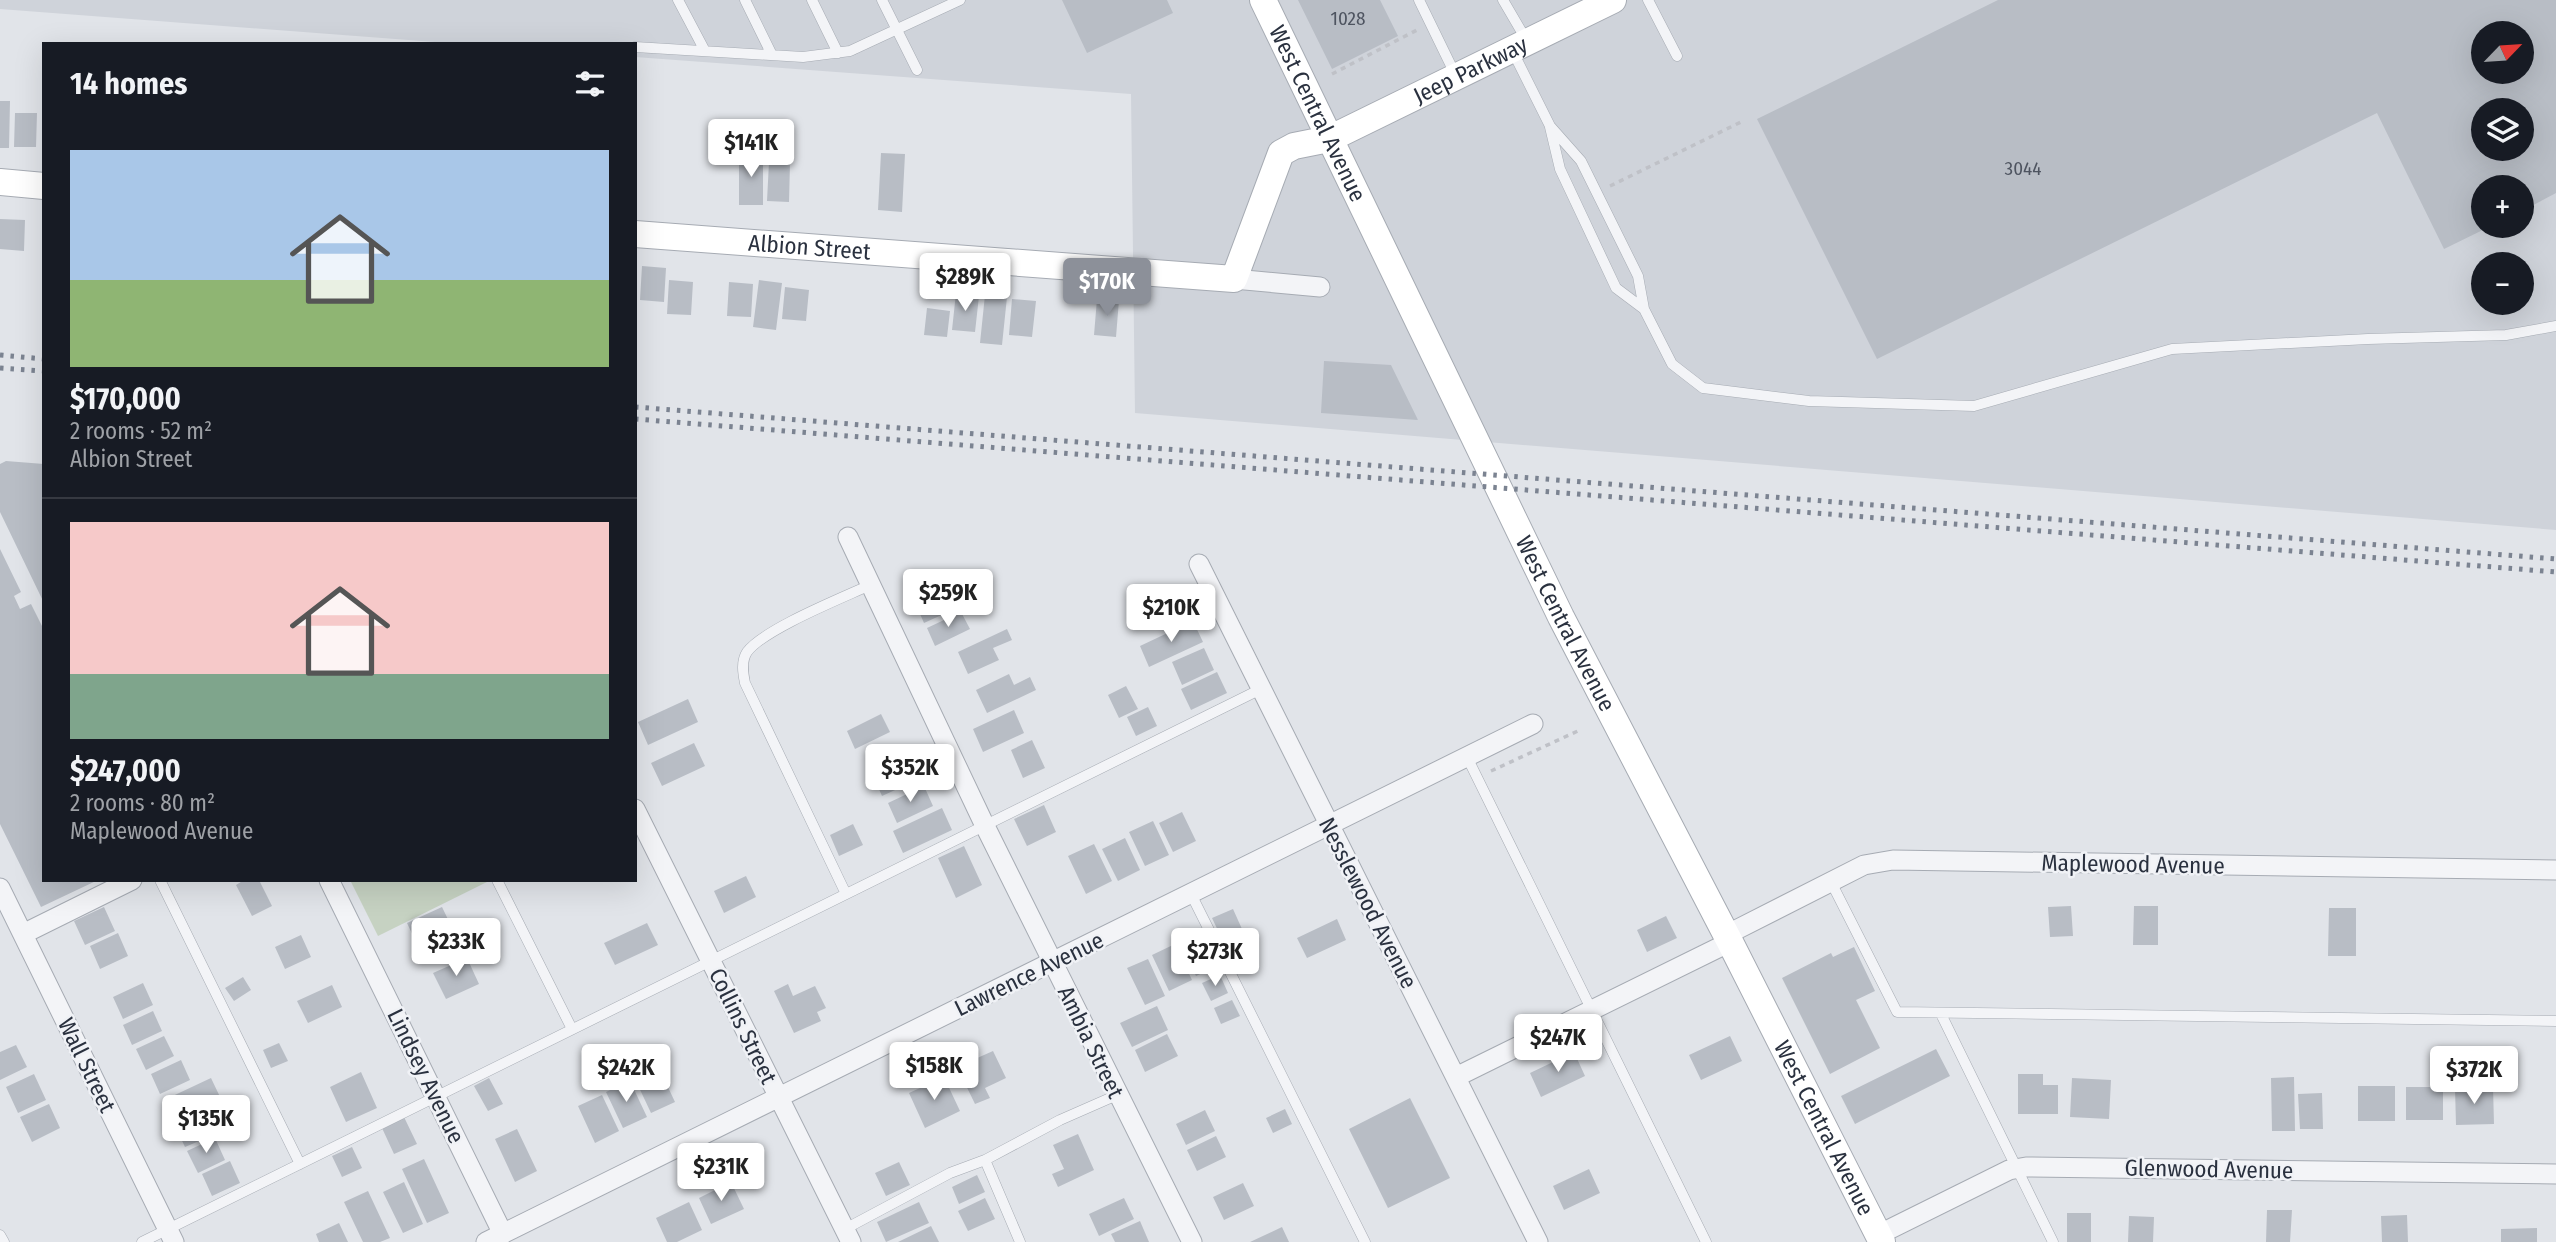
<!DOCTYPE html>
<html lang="en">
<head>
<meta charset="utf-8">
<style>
  :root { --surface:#171b24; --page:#242831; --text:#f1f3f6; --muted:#9ea1a6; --line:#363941; --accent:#8c9099 }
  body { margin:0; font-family:"Fira Sans Condensed",sans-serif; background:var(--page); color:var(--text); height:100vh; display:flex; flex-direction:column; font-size:26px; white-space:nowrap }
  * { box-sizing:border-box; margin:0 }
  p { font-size:23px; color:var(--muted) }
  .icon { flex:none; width:38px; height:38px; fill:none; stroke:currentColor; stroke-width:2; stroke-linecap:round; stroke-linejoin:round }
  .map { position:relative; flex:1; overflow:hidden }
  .side { position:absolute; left:42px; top:42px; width:595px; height:840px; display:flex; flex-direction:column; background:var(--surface); border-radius:0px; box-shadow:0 7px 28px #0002 }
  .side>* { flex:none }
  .needle { width:46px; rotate:65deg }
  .buttons { position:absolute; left:2471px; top:21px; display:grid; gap:14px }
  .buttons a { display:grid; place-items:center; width:63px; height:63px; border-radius:50%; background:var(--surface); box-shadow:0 7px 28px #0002; font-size:35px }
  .price { position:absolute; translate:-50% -60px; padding:0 16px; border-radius:7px; background:#fff; color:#222; font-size:23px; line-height:46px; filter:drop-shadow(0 2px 4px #0008) }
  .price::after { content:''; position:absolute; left:50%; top:42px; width:21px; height:16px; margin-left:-10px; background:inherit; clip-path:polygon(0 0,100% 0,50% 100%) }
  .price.current { background:var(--accent); color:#fff }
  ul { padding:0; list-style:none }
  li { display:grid; align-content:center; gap:14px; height:371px; padding:0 28px }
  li+li { border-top:2px solid var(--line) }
  li span { display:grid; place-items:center; height:217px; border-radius:0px; color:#555 }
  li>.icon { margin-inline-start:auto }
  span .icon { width:126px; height:126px; fill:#fffc; stroke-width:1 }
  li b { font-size:30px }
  h2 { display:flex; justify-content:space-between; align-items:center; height:84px; padding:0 28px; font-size:30px }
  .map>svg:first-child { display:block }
  .built { fill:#cfd3da; fill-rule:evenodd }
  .green { fill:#c6d2c2 }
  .building { fill:#b8bdc5; fill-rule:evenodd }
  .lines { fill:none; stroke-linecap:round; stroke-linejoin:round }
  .lane-casing { stroke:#a6abb3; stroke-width:11 }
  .street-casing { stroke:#a6abb3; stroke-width:21 }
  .secondary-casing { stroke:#a6abb3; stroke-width:28 }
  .path { stroke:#bfc1c7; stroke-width:3.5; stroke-dasharray:5 5; stroke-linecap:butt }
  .lane { stroke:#f3f4f7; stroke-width:10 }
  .street { stroke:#f3f4f7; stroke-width:19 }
  .secondary { stroke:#fff; stroke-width:26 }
  .rail { stroke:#7b8391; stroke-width:5; stroke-dasharray:3.5 7; stroke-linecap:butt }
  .labels { text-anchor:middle; stroke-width:5; stroke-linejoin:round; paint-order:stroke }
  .number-label { font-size:19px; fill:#4e5460 }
  .street-label { font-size:23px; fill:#2a313f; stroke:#f0f2f6 }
</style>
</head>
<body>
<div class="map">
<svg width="2556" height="1242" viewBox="0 0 2556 1242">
  <rect width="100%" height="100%" fill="#e1e4e9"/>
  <path class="built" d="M0,0H2556V530L1135,413L1131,94L635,57V44H461L0,9ZM2483,33H2522V72H2483ZM2483,110H2522V149H2483ZM2483,187H2522V226H2483ZM2483,264H2522V303H2483Z"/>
  <path class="green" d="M350,880H486L487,882L378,936Z"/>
  <path class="building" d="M1062,0H1167L1173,13L1087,53Z
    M1298,0H1380L1398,36L1332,69Z
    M1998,0H2556V193L2522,211V187H2483V226H2491L2444,249L2377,113L1877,359L1757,119ZM2483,33H2522V72H2483ZM2483,110H2522V149H2483Z
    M0,101H10L9,148H0Z
    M15,113H37L36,147H14Z
    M739,153H763V205H739Z
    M881,153L905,154L902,212L878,210Z
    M769,162L790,163L789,202L767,201Z
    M0,219L25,220L24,251L0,249Z
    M642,266L666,268L664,302L640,300Z
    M669,280L693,282L691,315L667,314Z
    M759,280L782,283L776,330L753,327Z
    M729,282L753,284L751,317L727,316Z
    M785,287L809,290L806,321L782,319Z
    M956,293L979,296L975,332L952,330Z
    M985,295L1007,297L1002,345L980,343Z
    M1012,299L1036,301L1032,337L1009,335Z
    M1097,299L1119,300L1116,337L1094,335Z
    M927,308L950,311L947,337L924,335Z
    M1324,361L1391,365L1418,420L1321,413Z
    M6,461L44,464V603L0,512V464Z
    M0,549L21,592L14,596L20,609L31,604L44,630V880H98L41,907L0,824Z
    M951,589L959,607L924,623L916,605Z
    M961,612L970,629L935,646L927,628Z
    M1193,621L1203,642L1149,667L1140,646Z
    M1007,629L1012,640L993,648L999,660L968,674L958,652Z
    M1204,648L1214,670L1182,685L1172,662Z
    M1217,672L1227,693L1191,710L1181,689Z
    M1009,674L1014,685L1030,677L1036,690L987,713L976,690Z
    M1126,686L1138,709L1119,718L1108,695Z
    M688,699L698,722L648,745L638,722Z
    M1148,707L1157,726L1136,736L1127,717Z
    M1014,710L1024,733L983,752L973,729Z
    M881,714L890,732L855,749L847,731Z
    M1032,740L1045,768L1023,778L1011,750Z
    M694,743L705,766L662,786L651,763Z
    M909,762L917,780L882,796L874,778Z
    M924,786L933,806L897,823L888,803Z
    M1044,805L1056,832L1027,846L1014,819Z
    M942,808L952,830L903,853L893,831Z
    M1182,812L1196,841L1173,852L1159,823Z
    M1153,821L1169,855L1145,866L1129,832Z
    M853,824L863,845L839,856L830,835Z
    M1125,838L1140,870L1118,881L1102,849Z
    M1094,844L1112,881L1086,894L1068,856Z
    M964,846L982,885L956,898L938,858Z
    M746,876L756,897L724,913L714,891Z
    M244,880H259L272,906L252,916L236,885Z
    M2071,906L2073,936L2050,937L2048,907Z
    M2134,906H2158V945H2133Z
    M104,907L115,931L85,945L74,921Z
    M442,907L459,942L424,959L407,923Z
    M2329,908H2356V956H2328Z
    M1233,909L1251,949L1231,958L1212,918Z
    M1666,916L1677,938L1647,952L1637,930Z
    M1337,919L1346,940L1307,958L1297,938Z
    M647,923L658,945L615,965L604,943Z
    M1202,932L1217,966L1196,976L1180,942Z
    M118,933L128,956L100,969L90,946Z
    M301,935L311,957L285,969L275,947Z
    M1175,944L1192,980L1169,991L1152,955Z
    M1854,947L1875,991L1856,1000L1880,1048L1830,1074L1782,978L1831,953L1833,957Z
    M467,958L479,984L446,999L433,973Z
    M1148,959L1165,996L1145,1005L1127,968Z
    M1220,975L1228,993L1211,1001L1202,983Z
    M243,977L251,990L234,1001L225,988Z
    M143,983L153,1005L123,1019L113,997Z
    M788,984L793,996L815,986L826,1008L817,1012L821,1021L794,1033L774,991Z
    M332,985L342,1007L308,1023L297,1001Z
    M1232,1000L1240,1016L1221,1024L1214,1008Z
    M1157,1006L1168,1030L1132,1047L1120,1023Z
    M153,1011L162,1031L132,1045L123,1025Z
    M1167,1034L1178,1056L1145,1072L1135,1050Z
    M164,1036L174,1056L146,1070L136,1049Z
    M1730,1036L1742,1061L1701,1080L1689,1055Z
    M279,1043L288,1061L271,1068L263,1050Z
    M16,1045L27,1067L0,1080V1052Z
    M1936,1049L1950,1076L1855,1124L1841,1096Z
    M993,1051L1006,1078L985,1088L990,1098L975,1104L957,1067Z
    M1574,1052L1585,1076L1541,1097L1530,1073Z
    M181,1060L190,1080L160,1094L151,1074Z
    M659,1068L675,1102L651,1113L635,1079Z
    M361,1072L377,1108L346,1122L330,1087Z
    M34,1074L46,1100L18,1113L6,1087Z
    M2018,1074H2043V1085H2058V1114H2018Z
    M944,1077L960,1111L925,1128L909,1093Z
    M2294,1077L2295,1131H2272L2271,1078Z
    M211,1078L221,1099L172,1122L162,1101Z
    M489,1078L503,1104L488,1111L474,1086Z
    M2072,1078L2111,1080L2109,1119L2070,1117Z
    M630,1081L647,1117L623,1128L606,1092Z
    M2358,1086H2395V1121H2358Z
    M2406,1087H2443V1120H2406Z
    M2493,1087L2494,1124L2456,1125L2455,1088Z
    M2322,1093L2323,1129H2300L2298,1094Z
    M602,1095L619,1131L595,1143L578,1106Z
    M1410,1098L1450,1178L1388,1208L1349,1129Z
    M49,1104L60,1128L32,1142L20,1117Z
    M1285,1109L1292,1124L1273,1133L1266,1118Z
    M1205,1110L1215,1131L1186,1145L1176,1124Z
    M202,1113L213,1135L185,1147L175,1126Z
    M404,1117L417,1144L394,1154L382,1128Z
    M517,1129L537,1171L515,1182L495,1139Z
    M1078,1134L1094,1170L1058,1187L1052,1174L1064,1169L1053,1145Z
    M1216,1136L1226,1157L1197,1171L1187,1150Z
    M215,1138L225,1160L198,1173L187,1151Z
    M352,1147L362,1168L342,1177L332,1156Z
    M424,1159L449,1213L427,1223L402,1169Z
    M230,1161L240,1183L212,1196L202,1174Z
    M899,1162L910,1185L886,1196L875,1173Z
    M1589,1169L1600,1193L1564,1210L1553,1186Z
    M977,1175L985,1192L959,1204L952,1187Z
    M404,1182L423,1224L403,1233L383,1192Z
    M731,1182L744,1209L711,1224L699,1198Z
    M1243,1183L1254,1206L1224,1220L1213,1197Z
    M368,1191L390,1238L380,1242H363L344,1202Z
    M985,1198L995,1219L968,1231L958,1211Z
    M1124,1198L1134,1219L1099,1236L1089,1214Z
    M689,1202L702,1230L677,1242H667L656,1218Z
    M919,1202L929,1223L886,1242L877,1222Z
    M2267,1210H2292L2290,1242H2266Z
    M2067,1213H2091V1242H2067Z
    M2407,1215L2408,1242H2382L2381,1216Z
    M2129,1216L2154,1217L2153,1242H2128Z
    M1140,1221L1149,1242H1115L1111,1234Z
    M339,1223L348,1242H319L316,1234Z
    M931,1226L939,1242H898Z
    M1282,1227L1289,1242H1250Z
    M2537,1228V1242H2501V1229Z"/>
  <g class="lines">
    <defs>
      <path id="lane" d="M678,0L705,51
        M745,0L772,55
        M812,0L838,53
        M882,0L917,70
        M1419,0L1456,76
        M1503,0L1527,41
        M1648,0L1677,56
        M635,47L803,57L850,51L960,0
        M1513,52L1550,126L1581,161L1638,276L1644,309L1672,364L1703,388L1809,401L1974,406L2172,349L2368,339L2506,335L2556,326
        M1550,127L1560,169L1616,288L1644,309
        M1467,757L1706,1242
        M160,880L300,1164
        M497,880L572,1029
        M1831,882L1897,1012L2556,1021
        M846,894L745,683C743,673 741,661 747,652C764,629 842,598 870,585
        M1191,894L1365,1242
        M1941,1014L2053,1242
        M985,1160L1020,1242
        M845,1229L950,1173L985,1160L1060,1120L1117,1095
        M0,1235L4,1242
        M142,1242L1261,689"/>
      <path id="street" d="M1234,279L1320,287
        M848,537L985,826L1192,1242
        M1199,564L1538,1242
        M635,809L851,1242
        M329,880L503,1234
        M0,888L174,1242
        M23,934L132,880
        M1726,935L1864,865L1893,860L2556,870
        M1456,1077L1730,942
        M1878,1235L2009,1170L2026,1167L2556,1174
        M486,1242L1533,724"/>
      <g id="secondary">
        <path id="s1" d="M1263,0L1561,617L1730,942L1882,1242"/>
        <path d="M0,182L44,186"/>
        <path id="s2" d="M635,234L1234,279L1281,153L1294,146L1329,139L1613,0"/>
      </g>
    </defs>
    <use href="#lane" class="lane-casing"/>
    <use href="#street" class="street-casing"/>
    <use href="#secondary" class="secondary-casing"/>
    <path class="path" d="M1332,74L1417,30
      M1610,186L1743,121
      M1491,771L1580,730"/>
    <use href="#lane" class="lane"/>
    <use href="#street" class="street"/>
    <use href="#secondary" class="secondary"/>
    <path class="rail" d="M0,355L44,359
      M0,368L44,371
      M635,407L2556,559
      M635,419L2556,572"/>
  </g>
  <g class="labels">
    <g class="number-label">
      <text x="1348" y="25">1028</text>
      <text x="2023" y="175">3044</text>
    </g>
    <g class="street-label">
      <text dy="8" stroke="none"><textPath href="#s2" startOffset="943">Jeep Parkway</textPath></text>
      <text dy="8" stroke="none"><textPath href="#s1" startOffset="126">West Central Avenue</textPath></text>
      <text dy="8" stroke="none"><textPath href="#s2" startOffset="175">Albion Street</textPath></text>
      <text dy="8" stroke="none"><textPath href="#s1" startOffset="693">West Central Avenue</textPath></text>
      <text transform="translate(2133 864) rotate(1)" y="8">Maplewood Avenue</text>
      <text transform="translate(1368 903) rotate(63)" y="8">Nesslewood Avenue</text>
      <text transform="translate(1029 974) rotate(-26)" y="8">Lawrence Avenue</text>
      <text transform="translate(743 1026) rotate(64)" y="8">Collins Street</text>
      <text transform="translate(1091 1042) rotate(64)" y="8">Ambia Street</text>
      <text transform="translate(87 1065) rotate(64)" y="8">Wall Street</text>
      <text transform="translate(426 1076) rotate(64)" y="8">Lindsey Avenue</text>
      <text dy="8" stroke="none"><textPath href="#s1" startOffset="1260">West Central Avenue</textPath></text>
      <text transform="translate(2209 1169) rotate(1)" y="8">Glenwood Avenue</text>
    </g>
  </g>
</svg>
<div class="buttons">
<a><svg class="needle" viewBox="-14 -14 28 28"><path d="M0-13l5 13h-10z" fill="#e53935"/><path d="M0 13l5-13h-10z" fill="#9ea1a6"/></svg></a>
<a><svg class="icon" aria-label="layers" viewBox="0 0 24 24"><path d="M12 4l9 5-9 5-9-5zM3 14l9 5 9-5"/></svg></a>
<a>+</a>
<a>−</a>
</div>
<b class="price" style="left:751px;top:179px">$141K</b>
<b class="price" style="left:965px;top:313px">$289K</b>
<b class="price current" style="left:1107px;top:318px">$170K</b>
<b class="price" style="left:948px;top:629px">$259K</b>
<b class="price" style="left:1171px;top:644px">$210K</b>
<b class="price" style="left:910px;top:804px">$352K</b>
<b class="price" style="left:456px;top:978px">$233K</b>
<b class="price" style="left:1215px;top:988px">$273K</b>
<b class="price" style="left:1558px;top:1074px">$247K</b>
<b class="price" style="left:934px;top:1102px">$158K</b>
<b class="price" style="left:626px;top:1104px">$242K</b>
<b class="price" style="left:2474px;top:1106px">$372K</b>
<b class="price" style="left:206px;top:1155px">$135K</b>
<b class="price" style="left:721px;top:1203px">$231K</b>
<section class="side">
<h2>14 homes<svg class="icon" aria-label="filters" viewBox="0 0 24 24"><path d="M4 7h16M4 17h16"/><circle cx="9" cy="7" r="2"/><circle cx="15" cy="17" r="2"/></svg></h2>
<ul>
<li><span style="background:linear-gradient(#a9c7e8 60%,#8fb573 0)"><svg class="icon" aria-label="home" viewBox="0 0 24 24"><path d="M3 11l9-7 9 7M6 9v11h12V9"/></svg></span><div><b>$170,000</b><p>2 rooms · 52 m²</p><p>Albion Street</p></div></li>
<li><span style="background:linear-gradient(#f6c9c9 70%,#7fa58c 0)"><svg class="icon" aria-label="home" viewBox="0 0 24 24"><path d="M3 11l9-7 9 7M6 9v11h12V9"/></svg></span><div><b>$247,000</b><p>2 rooms · 80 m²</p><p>Maplewood Avenue</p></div></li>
</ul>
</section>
</div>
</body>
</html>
